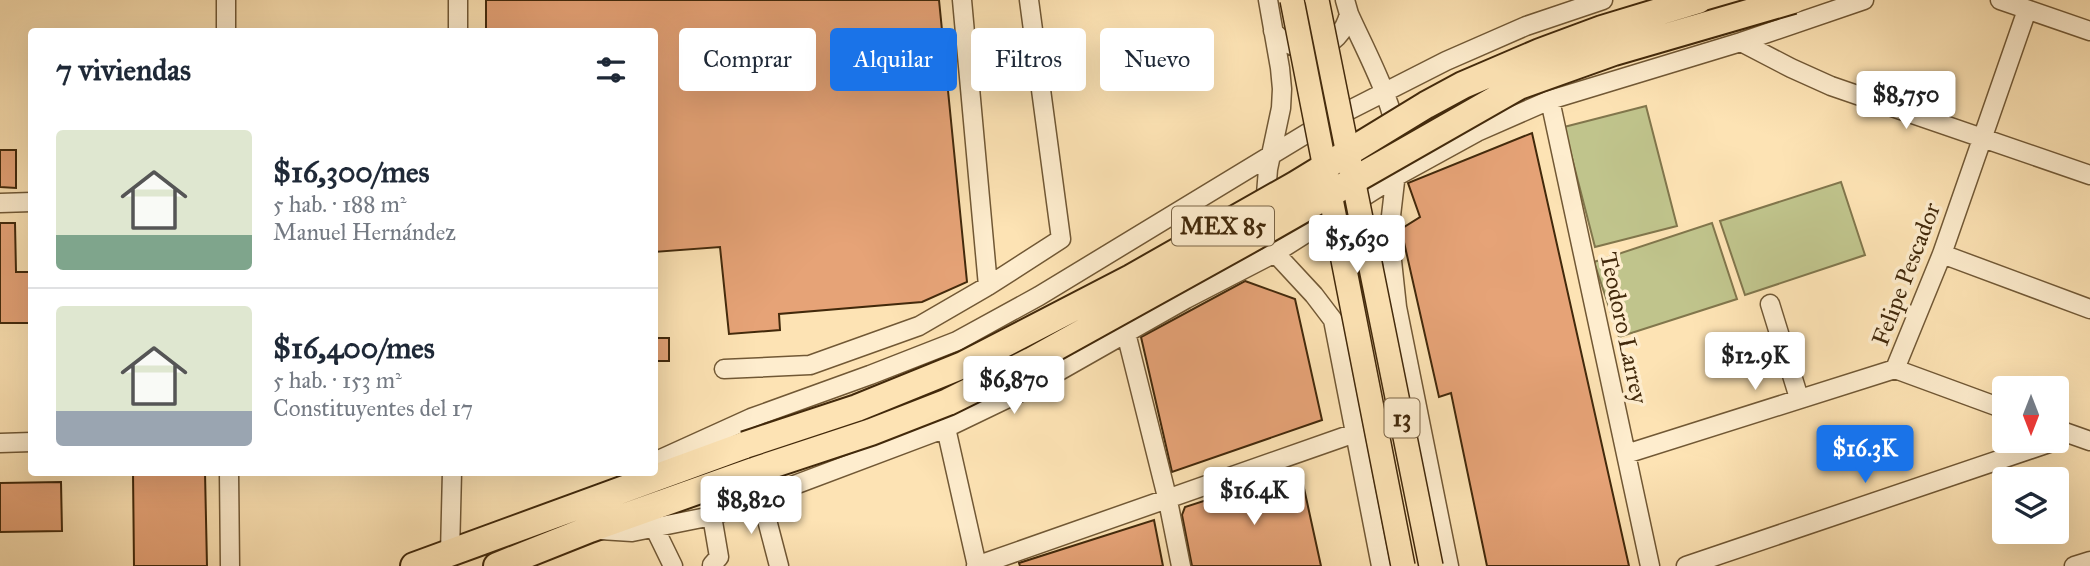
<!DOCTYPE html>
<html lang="es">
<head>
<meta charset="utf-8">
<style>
  :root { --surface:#fff; --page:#f2f2f3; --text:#1f2937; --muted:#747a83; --line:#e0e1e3; --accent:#1a73e8 }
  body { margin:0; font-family:"IM FELL Great Primer",serif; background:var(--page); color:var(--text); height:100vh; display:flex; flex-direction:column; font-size:26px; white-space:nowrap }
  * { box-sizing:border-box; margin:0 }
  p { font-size:23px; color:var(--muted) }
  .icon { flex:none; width:38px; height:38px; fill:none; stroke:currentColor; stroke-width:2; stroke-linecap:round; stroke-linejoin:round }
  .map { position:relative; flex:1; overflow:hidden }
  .drawer { position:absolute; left:28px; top:28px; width:630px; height:448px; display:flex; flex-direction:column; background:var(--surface); border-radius:7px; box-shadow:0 7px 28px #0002 }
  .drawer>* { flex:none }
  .guide { position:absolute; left:679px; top:28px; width:665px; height:63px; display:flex; gap:14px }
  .needle { width:46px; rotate:180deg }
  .tools { position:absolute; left:1992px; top:376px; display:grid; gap:14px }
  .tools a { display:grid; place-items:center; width:77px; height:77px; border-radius:7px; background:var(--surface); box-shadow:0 7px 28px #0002; font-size:35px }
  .price { position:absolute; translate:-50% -60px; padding:0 16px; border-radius:7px; background:#fff; color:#222; font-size:23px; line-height:46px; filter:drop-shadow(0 2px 4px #0008) }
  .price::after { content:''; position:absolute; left:50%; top:42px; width:21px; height:16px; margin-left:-10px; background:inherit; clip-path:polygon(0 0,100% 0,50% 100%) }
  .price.on { background:var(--accent); color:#fff }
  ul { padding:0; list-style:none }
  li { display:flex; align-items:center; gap:21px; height:175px; padding:0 28px }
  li+li { border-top:2px solid var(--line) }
  li span { display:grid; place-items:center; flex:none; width:196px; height:140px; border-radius:7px; color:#555 }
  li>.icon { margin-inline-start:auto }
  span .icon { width:84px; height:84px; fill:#fffc; stroke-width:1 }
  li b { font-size:30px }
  h2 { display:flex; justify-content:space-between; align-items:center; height:84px; padding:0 28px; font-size:30px }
  .chip { padding:0 24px; border-radius:7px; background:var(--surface); box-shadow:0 7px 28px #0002; font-size:24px; line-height:63px }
  .chip.on { background:var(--accent); color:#fff }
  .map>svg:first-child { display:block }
  .green { fill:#c0c48c; stroke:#81764c; stroke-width:2 }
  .building { fill:#e6a377; stroke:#42290b; stroke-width:2 }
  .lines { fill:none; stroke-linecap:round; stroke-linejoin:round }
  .minor-casing { stroke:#715835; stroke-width:21 }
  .highway-casing { stroke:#42290b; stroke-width:30 }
  .minor { stroke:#feedce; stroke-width:18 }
  .highway { stroke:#fde3b4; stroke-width:26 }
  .major-bridge-casing { stroke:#42290b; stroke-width:26; stroke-linecap:butt }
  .highway-bridge-casing { stroke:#42290b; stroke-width:30; stroke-linecap:butt }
  .major-bridge { stroke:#fde3b4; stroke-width:23 }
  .highway-bridge { stroke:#fde3b4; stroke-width:26 }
  .labels { text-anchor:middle; stroke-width:7; stroke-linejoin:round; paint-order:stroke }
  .shield { fill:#feedce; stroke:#7a6446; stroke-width:2 }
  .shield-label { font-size:23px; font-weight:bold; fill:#42290b }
  .street-label { font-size:24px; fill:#42290b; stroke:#feedce }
</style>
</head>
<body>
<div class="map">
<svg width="2090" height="566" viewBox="0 0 2090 566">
  <rect width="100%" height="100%" fill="#fde3b4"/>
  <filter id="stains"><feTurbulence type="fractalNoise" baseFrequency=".00286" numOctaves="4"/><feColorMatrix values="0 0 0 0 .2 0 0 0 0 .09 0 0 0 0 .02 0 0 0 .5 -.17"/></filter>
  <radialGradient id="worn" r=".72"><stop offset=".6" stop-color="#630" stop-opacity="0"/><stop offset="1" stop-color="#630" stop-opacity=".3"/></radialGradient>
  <path class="green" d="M1646,106L1677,226L1595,247L1564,127Z
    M1841,182L1865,255L1745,295L1720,221Z
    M1712,223L1737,299L1619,337L1594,262Z"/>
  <path class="building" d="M486,0H939L967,282L922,302L779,314L780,330L729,334L720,247L654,252V32H486Z
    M1532,133L1629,566H1487L1451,393L1439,397L1401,229L1420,217L1408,183Z
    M0,150H16V188L0,187Z
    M0,223H15L16,272H32V323H0Z
    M1245,281L1295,299L1322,420L1172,472L1141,337Z
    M654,338H669V361H654Z
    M1300,470L1321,566H1192L1182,515L1185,507Z
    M133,472H205L207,566H134Z
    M61,482L62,531L0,532V483Z
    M1154,520L1163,566H1020L1019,563Z"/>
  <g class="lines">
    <defs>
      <path id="minor" d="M226,0V32
        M962,0L988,286
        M1345,0L1349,14C1368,56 1393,100 1399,147L1389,233L1397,307L1449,566
        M2000,0L2090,31
        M1273,31C1298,61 1340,52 1349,14
        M458,32V0
        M1741,42L1791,68L1831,86L2090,175
        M1550,100L1650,566
        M0,203L32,202
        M1265,207L1268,169L1281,108L1282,89L1280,68L1268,0
        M1272,245L1275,253L1314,295L1333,320L1381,566
        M1942,254L2090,309
        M1770,304L1799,398
        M1126,333L1168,501L1181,566
        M724,369L810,365L919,326L988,286L1061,239L1029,0
        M1895,369L1942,254L2027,10
        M1895,369L2004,409
        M946,428L977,566
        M2056,429L2090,441
        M0,443L32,442
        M1626,454L1895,369
        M654,462L751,418L870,375L957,341L1039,296L1324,123L1446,61L1526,26L1603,0
        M229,472L230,566
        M761,497L779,566
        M655,529L673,566
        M600,530L632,532L712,516L946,428L1031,387L1186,299L1275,253L1395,177L1477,132L1550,100L1741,42L1864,0
        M450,553L452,472
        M712,565L719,557L712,516
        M976,566L1355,433
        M1686,566L2055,441
        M2074,566L2090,561"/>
      <path id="highway" d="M414,566L745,445
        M497,566L590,529L756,470"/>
    </defs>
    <use href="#minor" class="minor-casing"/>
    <use href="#highway" class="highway-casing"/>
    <use href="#minor" class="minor"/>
    <use href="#highway" class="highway"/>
    <defs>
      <path id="major-bridge" d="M1292,0L1403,566
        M1317,0L1431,566"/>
      <path id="highway-bridge" d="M745,445L857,408L963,365L1131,278L1295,185L1426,105L1463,85L1540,52L1602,29L1698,0
        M756,470L871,432L948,402L1031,361L1258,235L1519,86L1614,52L1793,0"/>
    </defs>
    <use href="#major-bridge" class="major-bridge-casing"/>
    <use href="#highway-bridge" class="highway-bridge-casing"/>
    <use href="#major-bridge" class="major-bridge"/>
    <use href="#highway-bridge" class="highway-bridge"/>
  </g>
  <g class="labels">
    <g class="shield">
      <rect x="1172" y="206.5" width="102" height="39" rx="5"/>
      <rect x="1384.5" y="398.5" width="35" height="39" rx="5"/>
    </g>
    <g class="shield-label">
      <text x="1223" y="234">MEX 85</text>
      <text x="1402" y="426">13</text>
    </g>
    <g class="street-label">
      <text transform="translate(1906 274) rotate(-69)" y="8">Felipe Pescador</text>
      <text transform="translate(1624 328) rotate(78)" y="8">Teodoro Larrey</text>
    </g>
  </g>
  <rect width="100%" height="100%" filter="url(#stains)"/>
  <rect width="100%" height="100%" fill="url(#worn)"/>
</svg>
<div class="tools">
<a><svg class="needle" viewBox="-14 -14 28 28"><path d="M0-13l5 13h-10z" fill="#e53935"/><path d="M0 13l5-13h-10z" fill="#747a83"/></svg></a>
<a><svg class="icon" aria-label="layers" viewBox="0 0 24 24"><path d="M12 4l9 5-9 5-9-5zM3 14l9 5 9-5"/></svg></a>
</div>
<b class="price" style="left:1906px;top:131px">$8,750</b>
<b class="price" style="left:1357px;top:275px">$5,630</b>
<b class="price" style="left:1755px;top:392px">$12.9K</b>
<b class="price" style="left:1014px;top:416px">$6,870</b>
<b class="price on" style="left:1865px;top:485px">$16.3K</b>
<b class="price" style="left:1254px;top:527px">$16.4K</b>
<b class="price" style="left:751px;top:536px">$8,820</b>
<div class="guide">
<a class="chip">Comprar</a>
<a class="chip on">Alquilar</a>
<a class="chip">Filtros</a>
<a class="chip">Nuevo</a>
</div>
<section class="drawer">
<h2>7 viviendas<svg class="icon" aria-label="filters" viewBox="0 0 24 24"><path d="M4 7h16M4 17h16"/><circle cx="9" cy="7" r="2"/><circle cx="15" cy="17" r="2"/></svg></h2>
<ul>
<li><span style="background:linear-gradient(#dfe7d0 75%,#7fa58c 0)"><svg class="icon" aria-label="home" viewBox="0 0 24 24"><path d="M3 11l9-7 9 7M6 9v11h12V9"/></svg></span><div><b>$16,300/mes</b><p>5 hab. · 188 m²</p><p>Manuel Hernández</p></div></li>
<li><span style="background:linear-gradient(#dfe7d0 75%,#9aa5b1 0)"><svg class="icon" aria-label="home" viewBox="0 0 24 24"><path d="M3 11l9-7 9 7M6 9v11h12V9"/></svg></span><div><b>$16,400/mes</b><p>5 hab. · 153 m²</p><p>Constituyentes del 17</p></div></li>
</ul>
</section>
</div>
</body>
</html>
